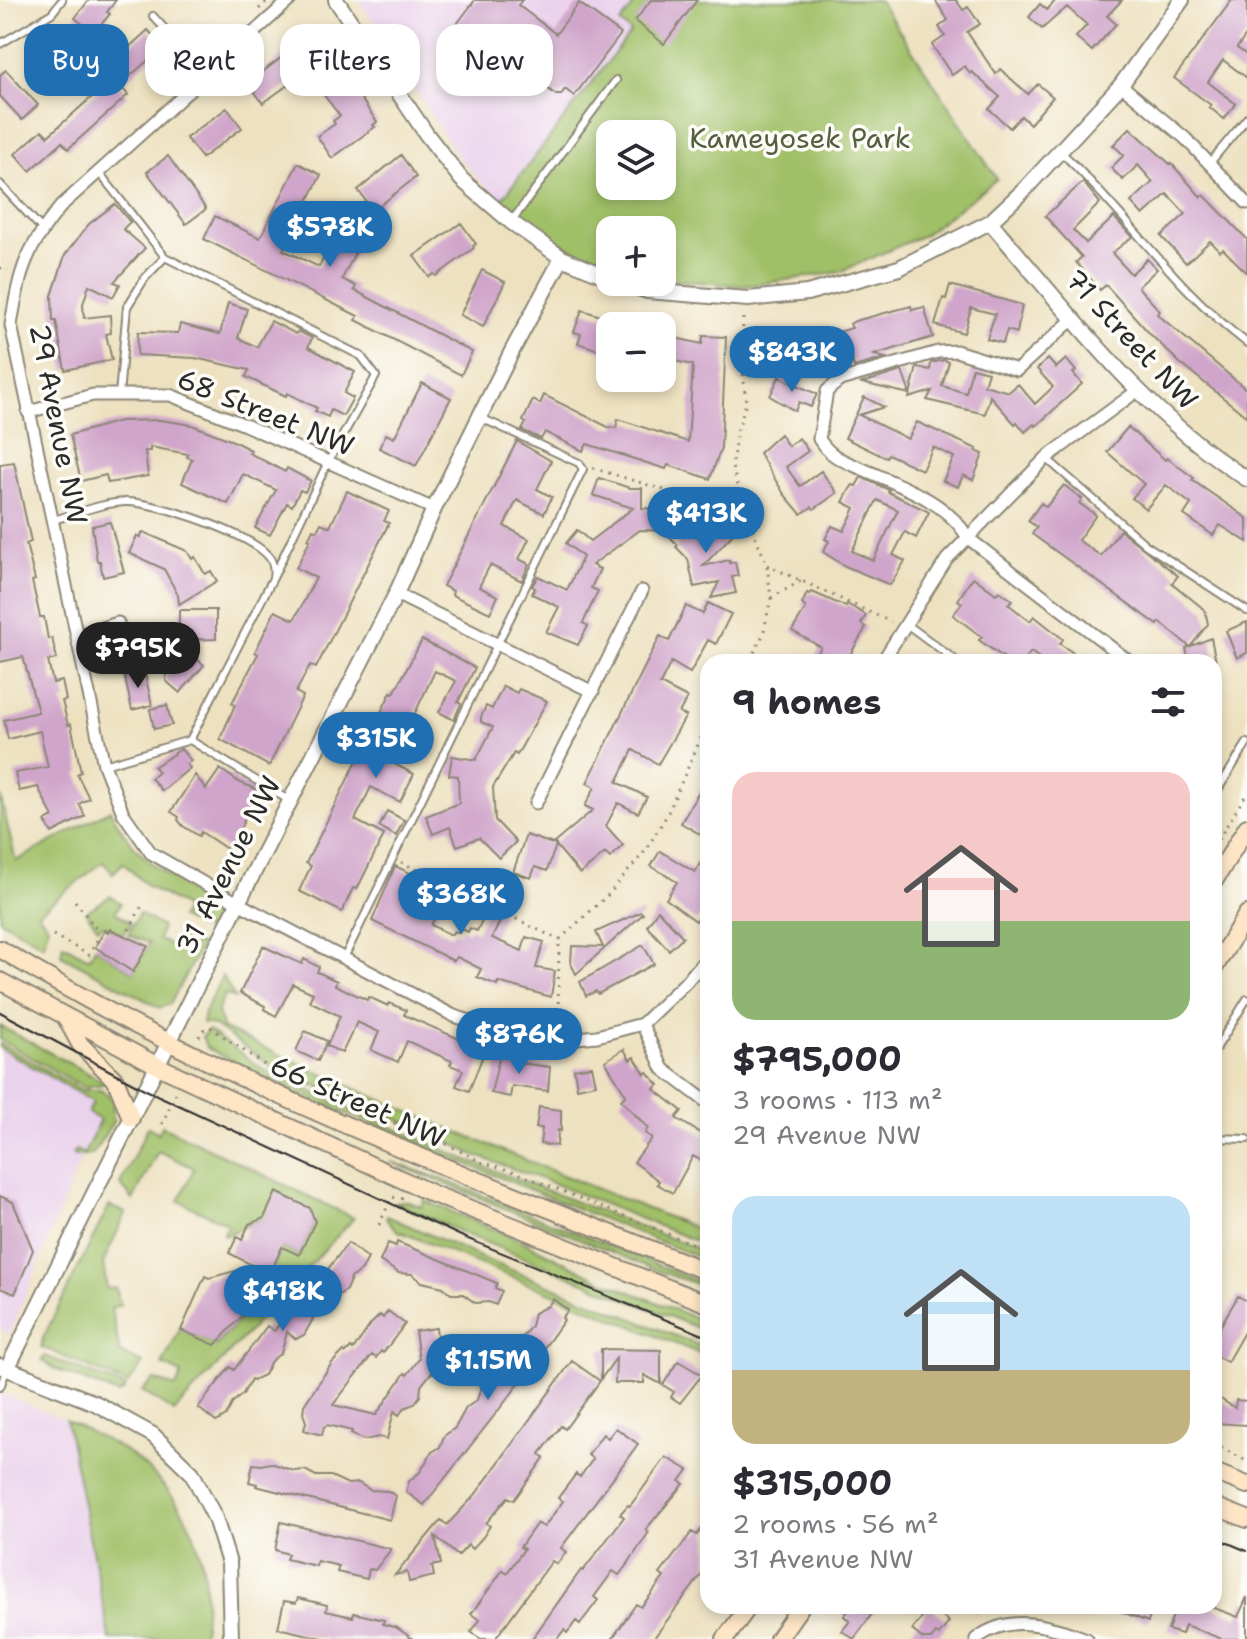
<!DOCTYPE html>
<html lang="en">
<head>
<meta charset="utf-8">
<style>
  :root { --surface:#fff; --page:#f7f7f7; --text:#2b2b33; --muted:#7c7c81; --accent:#1f6fb2 }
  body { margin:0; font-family:"Shantell Sans",sans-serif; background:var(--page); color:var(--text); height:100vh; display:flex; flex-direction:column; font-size:30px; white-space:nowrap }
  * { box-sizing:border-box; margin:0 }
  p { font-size:26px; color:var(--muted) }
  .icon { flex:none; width:44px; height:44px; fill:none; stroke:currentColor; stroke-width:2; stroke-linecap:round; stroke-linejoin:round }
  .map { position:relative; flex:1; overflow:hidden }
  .sheet { position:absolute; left:700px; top:654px; width:522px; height:960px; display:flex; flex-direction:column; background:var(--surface); border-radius:24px; box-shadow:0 4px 12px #0003 }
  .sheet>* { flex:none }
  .top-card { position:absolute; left:24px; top:24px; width:556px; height:72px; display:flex; gap:16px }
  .tools { position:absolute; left:596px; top:120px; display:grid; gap:16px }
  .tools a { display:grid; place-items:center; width:80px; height:80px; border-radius:16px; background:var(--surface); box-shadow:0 4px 12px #0003; font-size:40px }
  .price { position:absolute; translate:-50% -68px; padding:0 18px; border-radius:28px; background:var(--accent); color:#fff; font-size:26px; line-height:52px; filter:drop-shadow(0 2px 4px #0008) }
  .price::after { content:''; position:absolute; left:50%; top:48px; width:24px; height:18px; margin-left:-12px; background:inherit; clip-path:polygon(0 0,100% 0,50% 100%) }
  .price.current { background:#222; color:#fff }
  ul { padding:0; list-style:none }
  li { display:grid; align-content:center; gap:16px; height:424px; padding:0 32px }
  li span { display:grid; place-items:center; height:248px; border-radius:24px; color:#555 }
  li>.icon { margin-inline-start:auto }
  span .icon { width:144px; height:144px; fill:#fffc; stroke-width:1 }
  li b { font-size:34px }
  h2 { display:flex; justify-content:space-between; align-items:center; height:96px; padding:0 32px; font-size:34px }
  .tag { padding:0 28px; border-radius:24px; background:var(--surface); box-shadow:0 4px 12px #0003; font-size:28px; line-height:72px }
  .tag.current { background:var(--accent); color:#fff }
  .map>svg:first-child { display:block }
  .built { fill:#ead1ec }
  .green { fill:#a0c068; stroke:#66764a; stroke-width:2; fill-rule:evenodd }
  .building { fill:#d0a5cb; fill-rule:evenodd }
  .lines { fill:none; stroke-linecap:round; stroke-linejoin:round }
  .service-casing { stroke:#8c8676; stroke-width:10 }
  .minor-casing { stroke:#8c8676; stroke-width:15 }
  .tertiary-casing { stroke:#8c8676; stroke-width:18 }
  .secondary-casing { stroke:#8c8676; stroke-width:20 }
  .path { stroke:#8c8676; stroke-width:3; stroke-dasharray:2 6; stroke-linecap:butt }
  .service { stroke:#fff; stroke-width:6 }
  .minor { stroke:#fff; stroke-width:11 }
  .tertiary { stroke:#fff; stroke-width:14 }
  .secondary { stroke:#fde5c5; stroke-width:16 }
  .tram { stroke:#2b2b2b; stroke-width:2 }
  .labels { text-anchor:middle; stroke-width:7; stroke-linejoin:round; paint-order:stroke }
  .park-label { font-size:28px; fill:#545f40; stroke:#fdfcf7 }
  .street-label { font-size:28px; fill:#2b2b2b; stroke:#fdfcf7 }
</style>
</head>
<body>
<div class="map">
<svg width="1247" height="1639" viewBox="0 0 1247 1639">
  <rect width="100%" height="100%" fill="#fdfcf7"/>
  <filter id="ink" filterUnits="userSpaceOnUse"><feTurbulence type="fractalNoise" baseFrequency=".0125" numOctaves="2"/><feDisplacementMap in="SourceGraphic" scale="16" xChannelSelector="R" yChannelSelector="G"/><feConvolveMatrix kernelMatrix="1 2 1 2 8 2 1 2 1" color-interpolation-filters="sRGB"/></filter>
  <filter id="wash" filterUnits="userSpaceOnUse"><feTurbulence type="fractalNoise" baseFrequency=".006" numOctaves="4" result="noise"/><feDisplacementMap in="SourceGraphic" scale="32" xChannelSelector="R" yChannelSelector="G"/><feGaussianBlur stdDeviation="1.8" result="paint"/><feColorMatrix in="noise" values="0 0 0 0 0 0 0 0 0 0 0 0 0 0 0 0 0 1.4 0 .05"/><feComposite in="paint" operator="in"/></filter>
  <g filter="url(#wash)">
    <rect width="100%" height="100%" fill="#ede1c0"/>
    <path class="built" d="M359,0H638L620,23L631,31L500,202L457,156Z
      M0,1048L93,1102L100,1119L83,1154L10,1334L0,1330Z
      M0,1393L66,1420L110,1639H0Z"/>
    <path class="green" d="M638,0H879L997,179L924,235L840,272L745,286L662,279V230H610V267L523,225L500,202L631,32L620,23ZM610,134H662V186H610Z
      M0,795L16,861L110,810C135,859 167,878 216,901V913L207,931L180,918L185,907L147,886L123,863L113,873L103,862L38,913L48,926L44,945L0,920Z
      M110,896L121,903L115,912L131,923L122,935L103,925L98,928L86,912Z
      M139,913L162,927L158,940L176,947L181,936L201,946L170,1004L160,1008L61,955L63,944L89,958L95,947L133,972L149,943L128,935Z
      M222,976L235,998L225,994L218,1010L222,1028C381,1104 545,1168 708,1233V1246L555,1184L472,1154L448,1141L273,1067L213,1025L202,1023L204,1013Z
      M0,1026L104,1082L103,1084L84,1087L0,1040Z
      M208,1030L264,1070L343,1106L470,1161L708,1253V1261L439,1153L293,1091L207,1048L202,1037Z
      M0,1044L82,1090H100L108,1094L113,1104V1122L92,1155L74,1156L72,1153L76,1150L84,1154L100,1120L88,1113L93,1102L0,1048Z
      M162,1126L354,1218L174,1412L142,1391L154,1380L176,1387L182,1374L162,1365L180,1329L216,1345L259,1298L282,1247L299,1255L315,1222L258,1220L225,1236L223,1234L228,1224L179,1201L194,1168L158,1151L133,1200L120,1184L148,1127L159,1133Z
      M391,1162L442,1179L708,1285V1288L661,1272Z
      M424,1200L526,1243L596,1278L708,1323V1332L470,1236L394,1202L407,1201L422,1207Z
      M109,1206L126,1213L103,1263L107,1289L116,1288L120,1305L111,1308L120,1353L143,1363L128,1384L41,1347L43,1338Z
      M387,1216L489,1261L708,1349V1357L398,1231L386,1219Z
      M45,1356L126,1387L124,1391L118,1394L55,1369L42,1360Z
      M66,1420C88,1432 122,1446 141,1463C196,1511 214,1568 202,1639H110Z"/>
    <g id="blocks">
      <path class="building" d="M89,0H116L107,12L110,14L94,33L75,18Z
        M475,0H522L518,5L556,34L579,3L621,34L574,96L565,89L561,95H556L519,67L503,90L442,44Z
        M651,0H697L664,44L635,21Z
        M935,0H956L963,10L968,7L980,24L967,32L996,74L1000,69L1028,94L1038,84L1053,97L1030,124L1021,116L1010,128L989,109L1000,97L972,72L970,74L965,66L952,75L932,45L945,36L939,27L948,20Z
        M1056,0H1122L1107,16L1116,24L1092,51L1076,37L1087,25L1067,7L1042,29L1029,17L1040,4L1047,10Z
        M1232,0H1247V34L1237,48L1247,55V78L1223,60L1208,82L1236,104L1224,119L1209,107L1211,105L1174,78Z
        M148,30L163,47L120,85L128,95L68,149L62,142L30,171L15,154L42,130L48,136L113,78L105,69Z
        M316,33L377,122L373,125L375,127L332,158L317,136L335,124L333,121L340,116L306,72L263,103L248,83L311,35Z
        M6,70L38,105L22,120L0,96V75Z
        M227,108L242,128L202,158L186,138Z
        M1130,128L1170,164L1171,163L1201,197L1204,195L1247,239V273L1223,249L1220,251L1210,241L1186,263L1161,236L1186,214L1167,194L1143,215L1131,202L1153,182L1138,165L1123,180L1111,168L1124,155L1113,145Z
        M401,155L416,177L373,211L358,190Z
        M168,156L206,209L186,224L147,172Z
        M298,163L321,175L283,250L319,267L330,245L328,244L349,206L373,217L342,279L356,286L354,290L472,352L461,375L356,320L358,316L204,239L215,216L260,238Z
        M1083,182L1100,203L1073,230L1086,243L1114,217L1132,237L1112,253L1131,274L1147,259L1157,269L1138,287L1160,311L1157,314L1247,390V417L1180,363L1150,334L1106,285L1100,290L1076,262L1082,257L1045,216Z
        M115,204L130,222L123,229L145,248L114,282L120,284L113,297L89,285L83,304L84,318L110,315L111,333L106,334L112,360L65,370L56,321H53L52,296L65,255L89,224Z
        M461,223L476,244L473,246L474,248L436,276L434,274L429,277L414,256Z
        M482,270L505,282L483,327L460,315Z
        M950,285L1022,305L1017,333L1007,330L1003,343L987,339L995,314L971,308L964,333L935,325L943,298L946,299Z
        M228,303L247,309L238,338L257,347L271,321L296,334L298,331L312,338L308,347L355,372L344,393L353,398L343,416L331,410L328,417L315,411L317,408L287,393L286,396L246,377L249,370L195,358L137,355L138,332L178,333L180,324L220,334Z
        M911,306L912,310L924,307L933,337L874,355L886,358L854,367L852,360L848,362L839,332L852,328L850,324L855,321Z
        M582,310L610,319V354L578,343L581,334L574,332Z
        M799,331L839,346L827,372L788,354Z
        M662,335L702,344L703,336L726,337L721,448L710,479L668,465L666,469L587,444L583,451L545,432L541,439L522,430L526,423L523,421L533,400L540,404L544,395L608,427L616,428L618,419L688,442L693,365L662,358Z
        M1048,359L1056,368L1066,359L1076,371L1073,373L1082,384L1036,426L1034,424L1025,432L1017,422L1015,424L990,396L985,414L927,400L932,391L909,398L917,367L930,370L931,363L944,360L949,362L942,386L966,393L972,368L988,372L984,385L1009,392L1018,384L1035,404L1053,387L1037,369Z
        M902,371L910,394L862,383Z
        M779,377L817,394L811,407L799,402L795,411L770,396Z
        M422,383L451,398L416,466L379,448L386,434L394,438Z
        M864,397L884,407L859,415L908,439L917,422L977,449L976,451L983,454L973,480L963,475L958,487L943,481L954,457L933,447L922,470L888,454L886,458L845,438Z
        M161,420L192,425L233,441L251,450L249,453L285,472L287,468L311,481L305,492L300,490L292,506L287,503L270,535L255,528L276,490L243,474L228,504L182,483L192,459L187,457L188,454L150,447V451H145L148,476L108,483L106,475L81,481L70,435L120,421Z
        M1128,427L1165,460L1167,458L1194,478L1192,480L1247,518V542L1220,525L1213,535L1184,515L1191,504L1166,485L1146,509L1132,498L1144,484L1107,452Z
        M780,434L788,446L799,438L808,451L786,467L800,486L821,471L837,493L814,509L812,507L801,514L784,494L759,453Z
        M517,441L551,461L537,489L552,497L544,514L517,500L504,526L529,539L519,559L529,564L522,581L490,565L479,587L498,596L490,613L452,595L453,591L443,586Z
        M14,462L31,542L26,544L35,580L32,581L40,617H44L48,639L52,638L57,659L48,661L53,683L62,681L66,700L62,701L68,725L71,724L81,772L77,774L89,798L79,804L85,816L52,833L45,821L53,817L38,787L19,791L15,773L48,767L40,731L8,739L4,720L38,712L23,657L0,662V464Z
        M861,477L889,490L888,492L929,512L916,538L905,532L893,555L905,561L890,585L845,566L823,552L829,541L825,539L832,526L844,531L855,508L843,502L850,489L853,485L856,486ZM877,500L898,510L873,561L852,551Z
        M599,478L630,488H642V508L669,510L668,531L640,530L592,565L600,569L591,588L598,591L583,623L588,626L578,645L546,632L559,607L532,594L535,588L532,586L538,576L567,590L583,557L566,543L577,530L590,541L633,508L593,495Z
        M1064,485L1082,499L1079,503L1096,515L1078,540L1101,556L1120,530L1178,576L1172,583L1205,610L1208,624L1190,647L1160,622L1158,625L1032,534L1037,527L1028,521L1041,503L1046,507Z
        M347,491L389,511L384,521L389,523L316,668L310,665L296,692L303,696L269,766L220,739L235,705L232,703L258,654L255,652L275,611L294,620L316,578L296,568L310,540L308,539L313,529L317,531L321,523L330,527Z
        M689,514L709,533L720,522L733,534L703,566L729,560V563L735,562L738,576L732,577L736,593L711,598L719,582L694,587L688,559L676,547L678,545L669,536Z
        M110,522L124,572L103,577L100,561H97L92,526Z
        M143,532L187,551L192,559L195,557L205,574L211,571L217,581L179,604L178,595L164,569L129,553L137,536L140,537Z
        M973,577L996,594L999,591L1012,600L1008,604L1030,621L1034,616L1048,627L1063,639L1060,644L1087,662H1045L1031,652L1023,662H1010L979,640L982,637L953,615L962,603L958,600Z
        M812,592L846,607L847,604L866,615L861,624L866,627L846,662H812L821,647L792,631L806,608L802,604L807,593L810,594Z
        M708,603L731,614L716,644L708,640L690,673L671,662L660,684L687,698L679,713L686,716L658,764L633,750L617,782L647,797L638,813L618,803L606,826L623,845L610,858L605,853L580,874L554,843L593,810L585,806L595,787L587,783L660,636L669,641L686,606L703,614Z
        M179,610H216V639L179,640Z
        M1247,622V653L1237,658L1226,631Z
        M1211,638L1216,662H1189L1186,648Z
        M174,640L204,665L180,693L166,681V676L173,669L159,657Z
        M422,640L475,668L458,702L461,704L454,720L439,712L456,681L435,671L406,732L401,730L386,760L414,774L400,802L371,787L355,820L384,835L357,889L353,888L342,912L299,891L311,866L306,863L391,692L394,693Z
        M144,670L152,705L132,710L124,674Z
        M503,686L517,693L519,689L547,701L517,755L514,753L493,787L495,820L516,842L499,858L479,838L457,846L450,827L433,834L426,816L459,803L458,776L449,775L452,756L476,760L493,727L481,722V717L486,706L492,709Z
        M167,705L172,725L154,729L150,709Z
        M181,749L191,761L186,764L190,768L162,791L151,778L158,772L154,767Z
        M220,769L239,782L258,790L242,825L227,849L201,832L199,836L183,826L178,820L179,817L171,812L195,775L206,789Z
        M708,776V839L681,823Z
        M387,811L404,820L396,836L379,827Z
        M526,835L556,845L547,871L535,867L531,878L513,872Z
        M708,850V894L703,902L707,905L696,921L666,899L677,882L651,866L660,851L695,872Z
        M395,866L412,874L410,878L446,895L431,925L451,935L454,931L459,933L462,929L468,932L470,928L477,931L488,908L503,915L492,938L522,951L526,937L544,942L536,968L555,971L551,997L498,982L497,985L477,977L481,969L457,957L454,961L372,921Z
        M658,910L683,937L669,950L647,926Z
        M641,912L643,914L576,974L571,964L572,946L603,947L596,932Z
        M110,929L148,946L133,972L95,947L105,930L108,932Z
        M643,945L654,964L598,994L596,991L586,996L580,982Z
        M263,946L293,960L302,964L304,959L319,967L317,972L337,981L335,985L367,1000L369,997L388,1006L389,1003L406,1010L404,1015L485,1050L469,1091L456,1086L463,1070L450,1065L452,1061L407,1041L398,1062L371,1050L379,1032L357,1022L342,1053L327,1046L340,1016L309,1001L313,993L293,984L276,1016L264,1009L265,1006L240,993Z
        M305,1031L327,1041L318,1061L296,1051Z
        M624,1049L630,1060L634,1057L645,1074L647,1072L659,1085L654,1089L682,1111L676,1118L708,1138V1164L693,1156L673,1193L657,1184L659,1181L634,1162L652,1138L645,1133L648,1128L621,1100L626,1095L605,1061Z
        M500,1054L518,1058L517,1063L550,1067L548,1091L512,1086L510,1097L491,1093Z
        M592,1066L596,1084L577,1088L574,1069Z
        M539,1107L561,1110V1131L558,1130L557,1146L540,1144L542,1128H536Z
        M276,1192L310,1208L315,1222L299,1255L282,1247L259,1298L215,1345L181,1330L205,1276L209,1278L254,1266L229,1253L237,1237L242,1240L249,1224L264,1218Z
        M0,1196L13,1202L33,1250L15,1294L0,1288Z
        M397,1242L497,1283L495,1288L502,1291L496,1305L489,1302L475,1303L463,1294H451L443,1287L422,1282L412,1274L399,1273L380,1261L388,1243L396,1246Z
        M348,1243L368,1258L362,1270L351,1278L346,1290L334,1298L331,1296L323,1311L313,1319L304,1335L296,1339L287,1332L281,1353L271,1361L264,1375L253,1380L251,1379L243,1394L233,1402L226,1416L216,1422L201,1410L198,1408L230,1367L234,1370L267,1326L274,1331L310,1284L314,1287Z
        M1238,1296L1247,1301V1327L1227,1362L1214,1355V1337Z
        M553,1299L568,1310L562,1318L564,1320L512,1393L424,1505L406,1492L409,1481L420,1472L432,1452L440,1447L444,1436L455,1428L466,1408L477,1400L480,1390L495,1373L497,1365L508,1355L514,1342L523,1336L531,1326L534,1313L548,1306Z
        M388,1311L405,1324L383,1353L381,1351L376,1358L372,1355L333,1405L376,1415L405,1373L407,1375L419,1359L415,1331L436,1328L437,1336L446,1349L441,1364L442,1372L431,1373L421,1386L420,1396L414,1404L404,1408L399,1415L394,1411L387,1439L379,1437L364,1440L351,1434L352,1431L327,1425L324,1427L322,1435L304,1430L306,1422L303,1413L304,1405L332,1363L344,1351L346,1353L351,1348L353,1350L371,1324L380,1315L383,1318Z
        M601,1349L661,1350V1384L644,1375V1383H615L616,1358L601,1379Z
        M572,1361L600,1381L565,1429L561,1426L540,1454L544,1458L514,1500L508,1497L486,1523L490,1526L483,1537L472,1549L468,1545L458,1556L435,1536L441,1564L432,1566L434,1576L409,1582L407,1572L395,1575L441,1520L447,1525L475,1495Z
        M678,1361L702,1375L680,1403L671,1397L674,1392L663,1385Z
        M1219,1398L1235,1408L1236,1400L1247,1401V1425L1214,1423V1406Z
        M616,1428L638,1444L561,1548L566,1552L557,1564L552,1561L495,1639H481L471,1632L480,1620L471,1614L503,1570L507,1573L524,1549L520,1547L537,1523L544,1527L563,1501L558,1498L576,1474L580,1477L593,1459L588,1455L603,1434L608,1438Z
        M666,1457L688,1470L680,1481L684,1484L646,1529L649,1532L629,1562L619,1575L613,1571L594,1597L598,1600L580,1624L576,1621L567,1633L564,1630L557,1639H532L581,1570L583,1571L624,1517L620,1514L628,1505L630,1506Z
        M271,1463L294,1471L305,1470L316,1476H331L348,1484L359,1483L370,1490L388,1491L396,1496L390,1520L256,1486L257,1484L249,1482L253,1464L261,1465Z
        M708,1520V1566L653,1639H612L636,1604L641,1607L650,1596L664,1577L660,1574L692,1532L697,1535Z
        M281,1522L391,1549L375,1570L369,1569L367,1579L337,1572L339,1566L317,1561L316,1566L286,1559L288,1554L275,1550Z
        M1247,1597V1639H1222L1185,1625L1182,1634L1168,1630L1176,1606H1209L1238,1617Z
        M298,1598L327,1605L326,1611L353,1617L354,1613L384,1620L383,1624L397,1628L413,1639H326L278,1628L284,1601L296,1603Z
        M852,1606H867L874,1611L854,1639L842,1631L850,1621L844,1616Z
        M1107,1606H1153L1148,1622Z
        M930,1607L949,1622L939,1635L936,1633L931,1639H923L912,1630Z"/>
    </g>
  </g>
  <g filter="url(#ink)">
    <use href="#blocks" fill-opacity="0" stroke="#8c8676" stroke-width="2"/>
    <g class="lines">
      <defs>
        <path id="service" d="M153,16L206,74
          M0,44L52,13L62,0
          M1061,152C1126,213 1174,288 1247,343
          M1208,165L1247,118
          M98,171L165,257L361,356L376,376L328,462L273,578
          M0,184L42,229
          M511,222L616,80
          M119,395L127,307L145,278L165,257
          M1046,458L1146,545L1247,611
          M53,520C76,514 101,503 125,502C153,501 258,535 271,560C274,566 274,572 273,578L190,740
          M905,623L958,662
          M104,765L190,740L290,801
          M1214,796L1247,743
          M344,958L583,469L579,463L479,417
          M1214,1052L1247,999
          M1214,1138L1247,1139
          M0,1387L7,1369"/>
        <path id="minor" d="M290,0L62,205C25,250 20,269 11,325L104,765L123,813L151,853L238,903L454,1016L521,1037L556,1040L597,1036L642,1024L685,983L708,957
          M1121,85L1185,138L1247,203
          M1074,318L1017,370L956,351L938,352L840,380L827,391L819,439C831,458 844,461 865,470C901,486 948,502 968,538L1130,662
          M28,412L93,395H170L245,425L434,509
          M396,594L593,692
          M79,635L118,623
          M882,662L947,559L1046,458L1137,391
          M536,803L642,591
          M642,1024L663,1069L708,1103
          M976,1639C1011,1612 1050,1626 1087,1639"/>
        <path id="tertiary" d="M336,0L427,135L462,180L511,222L562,258L610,278
          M990,222C1069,313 1144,414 1247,479
          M622,282L647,291L748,299L807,293L899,268L990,222L1024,190L1121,85L1182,0
          M0,1366L95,1403L153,1435L192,1473L215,1518L229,1563L231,1639
          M7,1369L238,903L396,594L434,509L512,351L562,258"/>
        <path id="secondary" d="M1214,881L1247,827
          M0,949C223,1085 467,1176 708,1272
          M1214,968L1247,914
          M0,981L158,1066L433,1194L708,1304
          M66,1018L80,1044L116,1081L131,1118
          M1214,1472L1247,1485
          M1214,1506L1247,1519
          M725,1639L749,1606
          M778,1639L801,1606"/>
      </defs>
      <use href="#service" class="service-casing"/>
      <use href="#minor" class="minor-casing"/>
      <use href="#tertiary" class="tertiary-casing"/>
      <use href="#secondary" class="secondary-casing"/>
      <path class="path" d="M259,9L268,0
        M0,268L8,270
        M743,318L742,361L746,403L736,435L732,467L746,513L767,565L771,598L763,635L749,662
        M593,468L742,514L746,513
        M767,565L891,622
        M771,598L801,581
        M1214,846L1247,793
        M401,862L559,940
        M75,901L99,932
        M53,935L89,955L98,938
        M125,937L144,902
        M558,1027L559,940L609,894L646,850L667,815L708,722
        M199,1037L203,1030L210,1027L269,1068L325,1091L350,1105L447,1144L481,1162L512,1171L708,1250
        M162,1124L177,1091
        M379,1225L392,1197L405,1199
        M1214,1444L1247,1461
        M976,1606L983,1619"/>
      <use href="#service" class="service"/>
      <use href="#minor" class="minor"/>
      <use href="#tertiary" class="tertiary"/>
      <use href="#secondary" class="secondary"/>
      <path class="tram" d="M0,1012L146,1090L461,1236L708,1337
        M1214,1537L1247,1551"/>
    </g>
  </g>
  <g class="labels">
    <g class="park-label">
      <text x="800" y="148">Kameyosek Park</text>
    </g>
    <g class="street-label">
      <text transform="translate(1132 339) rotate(47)" y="10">71 Street NW</text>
      <text transform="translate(266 412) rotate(22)" y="10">68 Street NW</text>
      <text transform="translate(59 424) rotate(79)" y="10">29 Avenue NW</text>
      <text transform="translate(228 865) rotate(-63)" y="10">31 Avenue NW</text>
      <text transform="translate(358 1101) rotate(24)" y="10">66 Street NW</text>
    </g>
  </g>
</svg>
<div class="tools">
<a><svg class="icon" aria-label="layers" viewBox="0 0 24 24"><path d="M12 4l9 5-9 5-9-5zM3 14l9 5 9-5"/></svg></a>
<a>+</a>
<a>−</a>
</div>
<b class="price" style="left:330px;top:269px">$578K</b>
<b class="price" style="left:792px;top:394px">$843K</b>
<b class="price" style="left:706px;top:555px">$413K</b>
<b class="price current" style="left:138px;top:690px">$795K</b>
<b class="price" style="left:376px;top:780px">$315K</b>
<b class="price" style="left:461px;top:936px">$368K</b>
<b class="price" style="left:519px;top:1076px">$876K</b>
<b class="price" style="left:283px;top:1333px">$418K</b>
<b class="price" style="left:488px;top:1402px">$1.15M</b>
<div class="top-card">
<a class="tag current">Buy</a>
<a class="tag">Rent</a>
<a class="tag">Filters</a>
<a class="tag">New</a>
</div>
<section class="sheet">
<h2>9 homes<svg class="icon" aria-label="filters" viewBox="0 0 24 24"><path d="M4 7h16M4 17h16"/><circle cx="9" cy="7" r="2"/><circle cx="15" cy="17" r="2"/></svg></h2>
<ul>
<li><span style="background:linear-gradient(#f6c9c9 60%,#8fb573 0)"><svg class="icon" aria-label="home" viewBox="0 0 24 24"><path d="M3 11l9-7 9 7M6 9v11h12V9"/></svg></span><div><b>$795,000</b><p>3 rooms · 113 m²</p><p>29 Avenue NW</p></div></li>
<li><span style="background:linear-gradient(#bfe0f5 70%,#c2b280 0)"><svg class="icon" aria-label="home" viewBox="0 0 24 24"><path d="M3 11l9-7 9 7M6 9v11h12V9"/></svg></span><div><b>$315,000</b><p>2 rooms · 56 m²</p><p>31 Avenue NW</p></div></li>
</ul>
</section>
</div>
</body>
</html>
